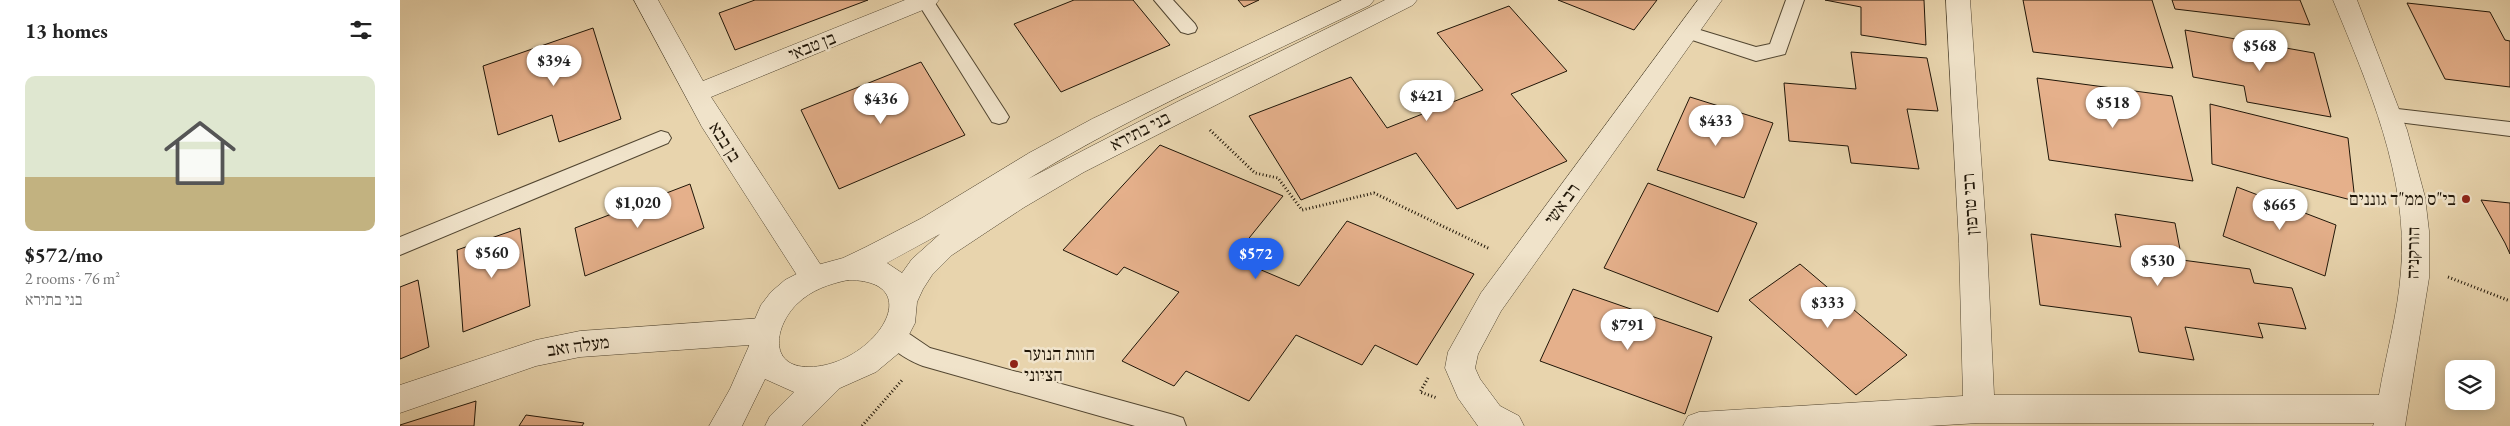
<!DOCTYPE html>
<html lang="en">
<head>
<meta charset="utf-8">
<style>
  :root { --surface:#fff; --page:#f6f6f6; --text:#222; --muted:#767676; --line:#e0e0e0; --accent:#2563eb }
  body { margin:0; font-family:"EB Garamond","Frank Ruhl Libre",serif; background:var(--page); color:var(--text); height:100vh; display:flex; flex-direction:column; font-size:19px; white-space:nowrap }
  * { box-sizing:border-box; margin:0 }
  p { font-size:16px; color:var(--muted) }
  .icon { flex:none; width:28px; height:28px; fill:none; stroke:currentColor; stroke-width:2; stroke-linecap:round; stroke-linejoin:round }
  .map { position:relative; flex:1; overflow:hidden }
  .details { display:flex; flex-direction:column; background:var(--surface); width:400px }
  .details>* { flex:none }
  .controls { position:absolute; left:2045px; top:360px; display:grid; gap:10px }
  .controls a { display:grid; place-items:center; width:50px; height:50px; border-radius:10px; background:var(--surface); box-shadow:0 2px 12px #0003; font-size:25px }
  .price { position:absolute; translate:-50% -42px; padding:0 11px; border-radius:18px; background:#fff; color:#222; font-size:16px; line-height:32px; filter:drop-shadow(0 1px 2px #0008) }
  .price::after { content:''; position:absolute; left:50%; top:30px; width:15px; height:11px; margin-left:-8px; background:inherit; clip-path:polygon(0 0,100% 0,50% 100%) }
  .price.active { background:var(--accent); color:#fff }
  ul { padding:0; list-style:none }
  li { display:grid; align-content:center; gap:10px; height:265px; padding:0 25px }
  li+li { border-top:1px solid var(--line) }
  li span { display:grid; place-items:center; height:155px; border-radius:10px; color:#555 }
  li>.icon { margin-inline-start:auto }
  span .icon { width:90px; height:90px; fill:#fffc; stroke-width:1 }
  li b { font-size:21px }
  h2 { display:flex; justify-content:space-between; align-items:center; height:60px; padding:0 25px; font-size:21px }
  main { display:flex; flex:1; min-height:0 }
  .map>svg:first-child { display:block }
  .building { fill:#e5b08b; stroke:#201608 }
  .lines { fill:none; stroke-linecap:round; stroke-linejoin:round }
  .service-casing { stroke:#524631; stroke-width:2 }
  .minor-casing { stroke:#524631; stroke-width:1 }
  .tertiary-casing { stroke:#524631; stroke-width:1 }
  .path { stroke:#201608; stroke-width:3; stroke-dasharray:1 2.5; stroke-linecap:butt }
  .service { fill:#f0e3ca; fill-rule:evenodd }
  .minor { fill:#f0e3ca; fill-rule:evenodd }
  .tertiary { fill:#f0e3ca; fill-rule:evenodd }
  .poi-dot { fill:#8f2418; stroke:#f0e3ca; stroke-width:2 }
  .labels { text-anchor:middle; stroke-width:5; stroke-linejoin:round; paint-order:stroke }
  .street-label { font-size:18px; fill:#201608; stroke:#f0e3ca }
  .poi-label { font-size:18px; fill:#201608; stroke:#f0e3ca; text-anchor:end }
</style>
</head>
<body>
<main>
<section class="details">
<h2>13 homes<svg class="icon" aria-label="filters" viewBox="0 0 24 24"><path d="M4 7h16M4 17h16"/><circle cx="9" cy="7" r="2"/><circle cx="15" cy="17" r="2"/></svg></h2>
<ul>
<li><span style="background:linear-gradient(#dfe7d0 65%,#c2b280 0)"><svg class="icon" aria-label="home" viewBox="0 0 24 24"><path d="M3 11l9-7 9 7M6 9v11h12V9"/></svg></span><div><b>$572/mo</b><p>2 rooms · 76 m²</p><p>בני בתירא</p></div></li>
</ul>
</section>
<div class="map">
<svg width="2110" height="426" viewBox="0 0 2110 426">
  <rect width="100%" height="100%" fill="#e8d4ad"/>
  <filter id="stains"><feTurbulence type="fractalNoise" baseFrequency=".004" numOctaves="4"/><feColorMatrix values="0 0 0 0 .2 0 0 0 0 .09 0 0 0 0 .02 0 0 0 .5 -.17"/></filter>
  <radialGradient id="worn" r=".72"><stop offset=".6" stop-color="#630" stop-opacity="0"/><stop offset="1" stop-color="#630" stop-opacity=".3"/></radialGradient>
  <path class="building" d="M355,0H468L335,50L319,13Z
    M674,0H733L770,45L661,92L614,24Z
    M838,0H859L844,7Z
    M1158,0H1257L1234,30Z
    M1425,0H1524L1526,45L1461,35V7Z
    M1623,0H1752L1773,68L1633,52Z
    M1772,0H1900L1910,25L1775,9Z
    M2007,3L2090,12L2105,40L2110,41V87L2045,79Z
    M1109,6L1167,71L1111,94L1167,161L1057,209L1016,153L901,200L849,116L951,77L987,128L1083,90L1037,33Z
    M193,28L221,119L159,142L152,115L98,135L83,66Z
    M1785,30L1914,53L1931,117L1847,102L1844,86L1793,77Z
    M1451,52L1527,58L1538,111L1507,109L1519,169L1451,163L1448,146L1389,141L1384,83L1456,89Z
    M521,62L565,135L439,189L401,110Z
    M1637,78L1772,96L1793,181L1649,160Z
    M1290,97L1373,123L1344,198L1257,170Z
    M1810,104L1948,138L1955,201L1812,164Z
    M760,145L883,196L833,258L899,286L947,221L1074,274L1017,365L975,345L962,365L896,335L849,401L786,371L774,386L722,361L779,292L724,267L717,275L663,250Z
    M1248,183L1357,223L1318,312L1204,268Z
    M290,184L304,228L185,276L175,228Z
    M1837,187L1936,225L1925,276L1823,236Z
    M2081,200L2110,203V254L2105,243Z
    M1715,214L1775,223L1782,260L1850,269L1854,283L1892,288L1906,329L1858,323L1863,338L1785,327L1794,360L1739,352L1731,317L1640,305L1631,234L1721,247Z
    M120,228L130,306L63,332L57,250Z
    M1400,264L1507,355L1456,395L1349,300Z
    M18,280L29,347L0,359V287Z
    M1173,289L1312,337L1285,414L1140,361Z
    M76,401L74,426H0V425Z
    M126,415L184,423L182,426H119Z"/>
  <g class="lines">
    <defs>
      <path id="service" d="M516,0H533L606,112L609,117L606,122L599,124L592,122Z
        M754,0H773L795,24L797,28L795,32L788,34L781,32Z
        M1386,0H1404L1385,54L1356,61L1280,36L1278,32L1280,28L1287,26L1356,47L1370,44Z
        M1989,108L2110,122V136L1982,120L1979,115L1982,110Z
        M261,131L268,133L271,138L268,143L0,255V237Z
        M494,326L502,329L530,348L774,415L783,418L786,426H735L523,366C509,361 489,349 482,336L486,329Z"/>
      <path id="minor" d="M234,0H258L303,81L505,0H539L535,5L311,97L424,270L428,278L424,286L414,290L404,286L302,127Z
        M1298,0H1322L1101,311L1078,354L1075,368L1080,379L1100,406L1119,416L1124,426H1078L1058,398L1045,368L1048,352L1081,293Z
        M1546,0H1570L1587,244L1594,395H1979C1986,354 1998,313 2001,271C2009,178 1968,85 1933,0H1957L2007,130L2025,197L2029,231V278L2005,426H1973L1974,423H1579L1528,426H1283L1288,416L1299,412L1563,396L1559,244Z
        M363,318L374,322L378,331L374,340L363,344L180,357L136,366L0,413V385L136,340L180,331Z"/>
      <path id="tertiary" d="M942,0H974L970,5C855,61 737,112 628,179L777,102L985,0H1017L1013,5L684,172L623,208L552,255L532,275L523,289L517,302L515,323L500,352L476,372L440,388L402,426H365L370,416L394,392L365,379L342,426H309L330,389L349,346L351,328L361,305L371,292L385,280L410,267L443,258L466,247L522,218L629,153L692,119ZM540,234L512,259L502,273L487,263ZM448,280C531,280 474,366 409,367C367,367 375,325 397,304C411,290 429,284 448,280Z"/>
    </defs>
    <use href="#service" class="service-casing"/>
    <use href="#minor" class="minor-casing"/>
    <use href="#tertiary" class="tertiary-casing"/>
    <path class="path" d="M810,130L855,173L878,178L902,210L974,193L1090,249
      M2048,277L2110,301
      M1028,378L1020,392L1037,398
      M462,426L503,379"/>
    <use href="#service" class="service"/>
    <use href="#minor" class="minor"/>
    <use href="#tertiary" class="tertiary"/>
  </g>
  <g class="poi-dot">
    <circle cx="2066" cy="199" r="5"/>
    <circle cx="614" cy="364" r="5"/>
  </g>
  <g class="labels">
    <g class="street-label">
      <text transform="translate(412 46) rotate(-22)" y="6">בן טבאי</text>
      <text transform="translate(740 131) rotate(-27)" y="6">בני בתירא</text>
      <text transform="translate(325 142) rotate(58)" y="6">בן בבא</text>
      <text transform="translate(1162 204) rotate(-54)" y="6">רב אשי</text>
      <text transform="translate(1570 204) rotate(-94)" y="6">רבי טרפון</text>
      <text transform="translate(2013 253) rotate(-89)" y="6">הורקניה</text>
      <text transform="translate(178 346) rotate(-8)" y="6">מעלה זאב</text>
    </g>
    <g class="poi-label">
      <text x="2056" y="205">בי"ס ממ"ד גוננים</text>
      <text x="624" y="360" text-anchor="start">חוות הנוער<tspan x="624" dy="21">הציוני</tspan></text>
    </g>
  </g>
  <rect width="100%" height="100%" filter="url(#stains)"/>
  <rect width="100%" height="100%" fill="url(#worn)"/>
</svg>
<div class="controls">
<a><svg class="icon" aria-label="layers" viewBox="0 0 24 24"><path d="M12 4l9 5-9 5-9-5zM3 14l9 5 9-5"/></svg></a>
</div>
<b class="price" style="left:1860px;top:72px">$568</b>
<b class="price" style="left:154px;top:87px">$394</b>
<b class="price" style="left:1027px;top:122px">$421</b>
<b class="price" style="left:481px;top:125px">$436</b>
<b class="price" style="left:1713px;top:129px">$518</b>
<b class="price" style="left:1316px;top:147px">$433</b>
<b class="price" style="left:238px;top:229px">$1,020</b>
<b class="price" style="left:1880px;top:231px">$665</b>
<b class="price" style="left:92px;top:279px">$560</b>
<b class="price active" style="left:856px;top:280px">$572</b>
<b class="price" style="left:1758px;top:287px">$530</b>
<b class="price" style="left:1428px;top:329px">$333</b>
<b class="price" style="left:1228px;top:351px">$791</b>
</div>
</main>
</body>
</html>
